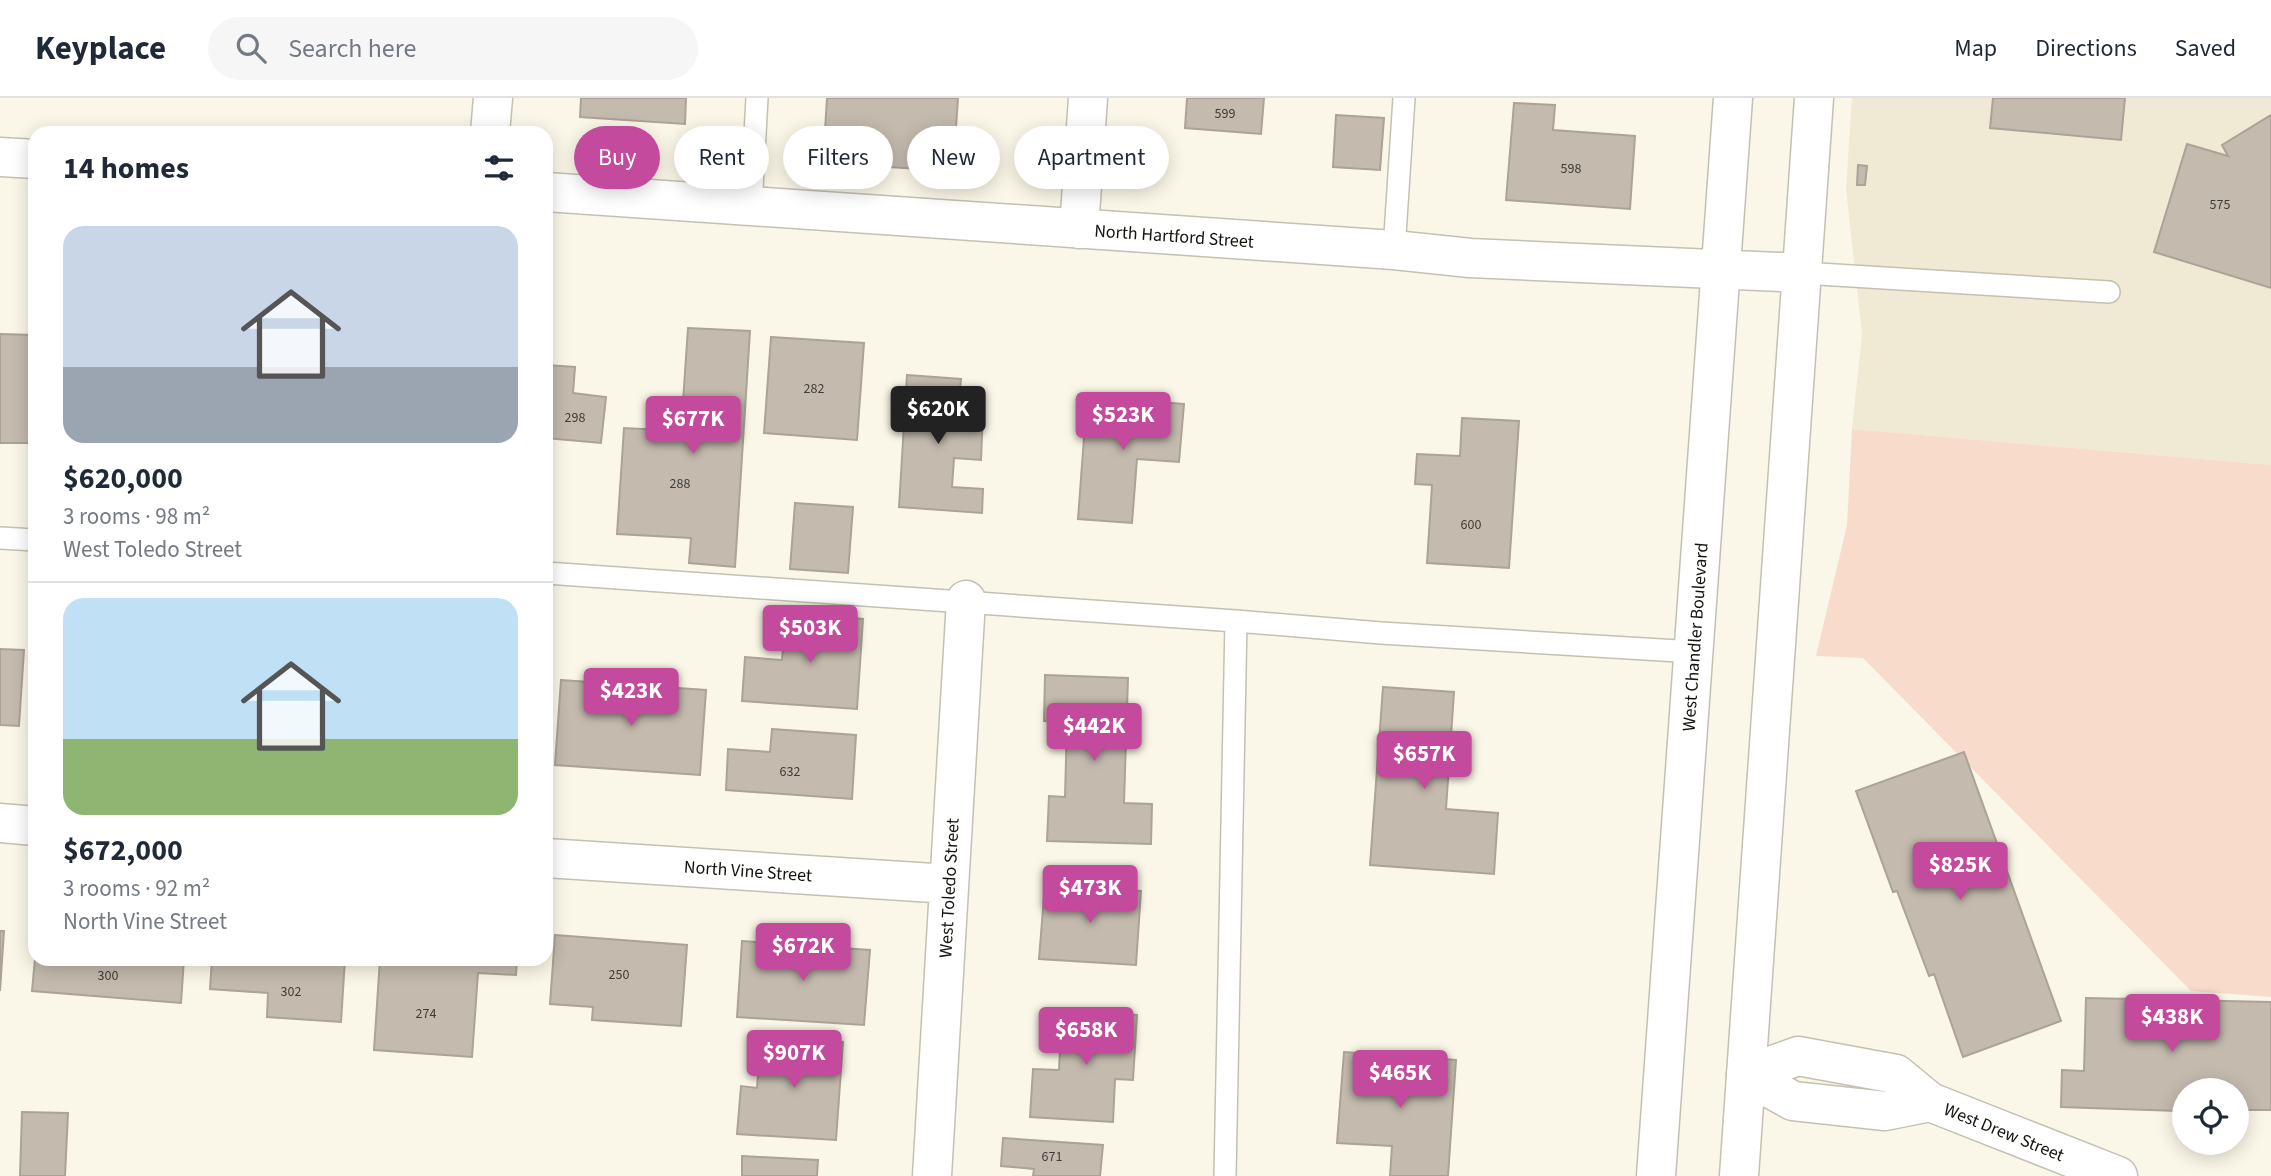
<!DOCTYPE html>
<html lang="en">
<head>
<meta charset="utf-8">
<style>
  :root { --surface:#fff; --page:#f6f6f7; --text:#1f2937; --muted:#747a83; --line:#e0e1e3; --accent:#c34a9c }
  body { margin:0; font-family:"Source Sans 3",sans-serif; background:var(--page); color:var(--text); height:100vh; display:flex; flex-direction:column; font-size:26px; white-space:nowrap }
  * { box-sizing:border-box; margin:0 }
  p { font-size:23px; color:var(--muted) }
  .icon { flex:none; width:38px; height:38px; fill:none; stroke:currentColor; stroke-width:2; stroke-linecap:round; stroke-linejoin:round }
  .map { position:relative; flex:1; overflow:hidden }
  .details { position:absolute; left:28px; top:28px; width:525px; height:840px; display:flex; flex-direction:column; background:var(--surface); border-radius:21px; box-shadow:0 4px 18px #0003 }
  .details>* { flex:none }
  .banner { position:absolute; left:574px; top:28px; width:665px; height:63px; display:flex; gap:14px }
  .controls { position:absolute; left:2172px; top:980px; display:grid; gap:14px }
  .controls a { display:grid; place-items:center; width:77px; height:77px; border-radius:50%; background:var(--surface); box-shadow:0 4px 18px #0003; font-size:35px }
  .price { position:absolute; translate:-50% -60px; padding:0 16px; border-radius:7px; background:var(--accent); color:#fff; font-size:23px; line-height:46px; filter:drop-shadow(0 2px 4px #0008) }
  .price::after { content:''; position:absolute; left:50%; top:42px; width:21px; height:16px; margin-left:-10px; background:inherit; clip-path:polygon(0 0,100% 0,50% 100%) }
  .price.on { background:#222; color:#fff }
  ul { padding:0; list-style:none }
  li { display:grid; align-content:center; gap:14px; height:371px; padding:0 35px }
  li+li { border-top:2px solid var(--line) }
  li span { display:grid; place-items:center; height:217px; border-radius:21px; color:#555 }
  li>.icon { margin-inline-start:auto }
  span .icon { width:126px; height:126px; fill:#fffc; stroke-width:1 }
  li b { font-size:30px }
  h2 { display:flex; justify-content:space-between; align-items:center; height:84px; padding:0 35px; font-size:30px }
  .pill { padding:0 24px; border-radius:32px; background:var(--surface); box-shadow:0 4px 18px #0003; font-size:24px; line-height:63px }
  .pill.on { background:var(--accent); color:#fff }
  header { display:flex; align-items:center; gap:42px; box-sizing:border-box; height:98px; padding:0 35px; background:var(--surface); border-bottom:2px solid var(--line) }
  header strong { font-size:33px }
  nav { display:flex; gap:38px; margin-inline-start:auto; font-size:24px }
  .search { width:490px; height:63px; background:var(--page); display:flex; align-items:center; gap:18px; box-sizing:border-box; padding:0 24px; border-radius:38px; color:var(--muted); font-size:26px }
  .map>svg:first-child { display:block }
  .built { fill:#f0ead4 }
  .green { fill:#f9dbcc }
  .building { fill:#c4baae; stroke:#aca297; stroke-width:2 }
  .lines { fill:none; stroke-linecap:round; stroke-linejoin:round }
  .lane-casing { stroke:#c4c0b2; stroke-width:24 }
  .street-casing { stroke:#c4c0b2; stroke-width:41 }
  .secondary-casing { stroke:#c4c0b2; stroke-width:41 }
  .lane { stroke:#fff; stroke-width:21 }
  .street { stroke:#fff; stroke-width:38 }
  .secondary { stroke:#fff; stroke-width:38 }
  .labels { text-anchor:middle; stroke-width:5; stroke-linejoin:round; paint-order:stroke }
  .number-label { font-size:14px; fill:#403d36 }
  .street-label { font-size:18px; fill:#14130e; stroke:#fff }
</style>
</head>
<body>
<header>
<strong>Keyplace</strong>
<div class="search"><svg class="icon" aria-label="search" viewBox="0 0 24 24"><circle cx="10" cy="10" r="6"/><path d="M15 15l6 6"/></svg>Search here</div>
<nav><a>Map</a><a>Directions</a><a>Saved</a></nav>
</header>
<div class="map">
<svg width="2271" height="1078" viewBox="0 0 2271 1078">
  <rect width="100%" height="100%" fill="#fbf7e8"/>
  <path class="built" d="M1852,0H2271V367L1852,331L1862,236L1846,91Z"/>
  <path class="green" d="M1852,331L2271,367V899L2191,893L1863,560L1816,558L1847,427Z"/>
  <path class="building" d="M581,0H686L685,26L580,19Z
    M827,0H958L953,73L823,65Z
    M1187,0H1264L1261,36L1185,30Z
    M1993,0H2125L2121,42L1990,30Z
    M1514,5L1555,7L1553,32L1635,38L1630,111L1506,102Z
    M1336,17L1384,20L1380,72L1333,69Z
    M2271,17V190L2154,154L2187,46L2228,58L2222,47Z
    M1858,67L1867,68L1865,87H1857Z
    M688,230L750,233L735,469L689,465L691,440L617,436L624,330L681,333Z
    M0,236L35,237V345H0Z
    M771,239L864,245L857,342L764,335Z
    M546,267L575,269L573,295L606,299L601,345L546,340Z
    M907,277L961,281L958,313L983,314L981,362L954,360L952,389L983,391L982,415L899,409Z
    M1087,299L1184,306L1179,364L1137,361L1132,425L1078,421Z
    M1462,320L1519,323L1509,470L1427,465L1432,387L1415,386L1417,356L1460,358Z
    M795,405L853,409L848,475L790,471Z
    M786,516L863,521L857,611L742,603L745,559L782,562Z
    M0,551L24,552L19,628L0,627Z
    M1045,577L1128,580L1124,705L1152,706L1151,746L1047,743L1049,698L1065,699L1067,624L1044,623Z
    M561,582L706,592L700,677L555,667Z
    M1383,589L1454,594L1446,711L1498,715L1494,776L1370,767Z
    M772,631L856,637L852,701L726,692L728,651L770,654Z
    M1964,654L2061,923L1963,959L1934,876L1929,878L1897,793L1893,794L1856,693Z
    M1045,786L1141,793L1136,867L1039,861Z
    M0,833H4L0,893Z
    M555,837L687,847L681,928L592,922L593,909L550,906Z
    M742,843L870,852L864,927L737,919Z
    M35,861H184L181,905L32,893Z
    M212,861H345L341,924L267,919L268,895L210,891Z
    M380,861H517L516,877L478,875L472,959L374,952Z
    M2086,900L2271,904V1012H2236V992H2184V1011L2178,1013L2061,1009L2062,972L2084,973Z
    M1062,912L1137,917L1133,982L1115,981L1113,1024L1030,1019L1033,971L1059,972Z
    M761,938L843,944L836,1042L737,1036L741,988L757,990Z
    M1344,954L1456,962L1448,1078H1390L1392,1048L1337,1045Z
    M22,1014L68,1015L65,1078H20Z
    M1003,1040L1103,1047L1100,1078H1033L1034,1071L1001,1068Z
    M742,1058L818,1062L817,1078H742Z"/>
  <g class="lines">
    <defs>
      <path id="lane" d="M751,108L757,0
        M1394,152L1404,0
        M1803,175L2109,194
        M0,440L35,442
        M546,475L1236,523L1225,1078
        M1236,523L1381,535L1695,554"/>
      <path id="street" d="M490,35L493,0
        M1079,131L1088,0
        M0,725L35,728
        M546,760L949,786
        M1746,977L1798,958L1896,976L1930,1004L2118,1078
        M1746,977L1793,1003L1885,1013L1930,1004
        M932,1078L966,502"/>
      <path id="secondary" d="M0,59L35,61
        M546,94L1394,152L1470,160L1803,175
        M1656,1078L1733,0
        M1739,1078L1814,0"/>
    </defs>
    <use href="#lane" class="lane-casing"/>
    <use href="#street" class="street-casing"/>
    <use href="#secondary" class="secondary-casing"/>
    <use href="#lane" class="lane"/>
    <use href="#street" class="street"/>
    <use href="#secondary" class="secondary"/>
  </g>
  <g class="labels">
    <g class="number-label">
      <text x="1225" y="20">599</text>
      <text x="1571" y="75">598</text>
      <text x="2220" y="111">575</text>
      <text x="814" y="295">282</text>
      <text x="575" y="324">298</text>
      <text x="680" y="390">288</text>
      <text x="1471" y="431">600</text>
      <text x="790" y="678">632</text>
      <text x="619" y="881">250</text>
      <text x="108" y="882">300</text>
      <text x="291" y="898">302</text>
      <text x="426" y="920">274</text>
      <text x="1052" y="1063">671</text>
    </g>
    <g class="street-label">
      <text transform="translate(1174 138) rotate(4)" y="6">North Hartford Street</text>
      <text transform="translate(1695 539) rotate(-86)" y="6">West Chandler Boulevard</text>
      <text transform="translate(748 773) rotate(4)" y="6">North Vine Street</text>
      <text transform="translate(949 790) rotate(-87)" y="6">West Toledo Street</text>
      <text transform="translate(2004 1034) rotate(22)" y="6">West Drew Street</text>
    </g>
  </g>
</svg>
<div class="controls">
<a><svg class="icon" aria-label="locate" viewBox="0 0 24 24"><circle cx="12" cy="12" r="6"/><path d="M12 2v4M12 18v4M2 12h4M18 12h4"/></svg></a>
</div>
<b class="price on" style="left:938px;top:348px">$620K</b>
<b class="price" style="left:1123px;top:354px">$523K</b>
<b class="price" style="left:693px;top:358px">$677K</b>
<b class="price" style="left:810px;top:567px">$503K</b>
<b class="price" style="left:631px;top:630px">$423K</b>
<b class="price" style="left:1094px;top:665px">$442K</b>
<b class="price" style="left:1424px;top:693px">$657K</b>
<b class="price" style="left:1960px;top:804px">$825K</b>
<b class="price" style="left:1090px;top:827px">$473K</b>
<b class="price" style="left:803px;top:885px">$672K</b>
<b class="price" style="left:2172px;top:956px">$438K</b>
<b class="price" style="left:1086px;top:969px">$658K</b>
<b class="price" style="left:794px;top:992px">$907K</b>
<b class="price" style="left:1400px;top:1012px">$465K</b>
<div class="banner">
<a class="pill on">Buy</a>
<a class="pill">Rent</a>
<a class="pill">Filters</a>
<a class="pill">New</a>
<a class="pill">Apartment</a>
</div>
<section class="details">
<h2>14 homes<svg class="icon" aria-label="filters" viewBox="0 0 24 24"><path d="M4 7h16M4 17h16"/><circle cx="9" cy="7" r="2"/><circle cx="15" cy="17" r="2"/></svg></h2>
<ul>
<li><span style="background:linear-gradient(#c9d6e8 65%,#9aa5b1 0)"><svg class="icon" aria-label="home" viewBox="0 0 24 24"><path d="M3 11l9-7 9 7M6 9v11h12V9"/></svg></span><div><b>$620,000</b><p>3 rooms · 98 m²</p><p>West Toledo Street</p></div></li>
<li><span style="background:linear-gradient(#bfe0f5 65%,#8fb573 0)"><svg class="icon" aria-label="home" viewBox="0 0 24 24"><path d="M3 11l9-7 9 7M6 9v11h12V9"/></svg></span><div><b>$672,000</b><p>3 rooms · 92 m²</p><p>North Vine Street</p></div></li>
</ul>
</section>
</div>
</body>
</html>
